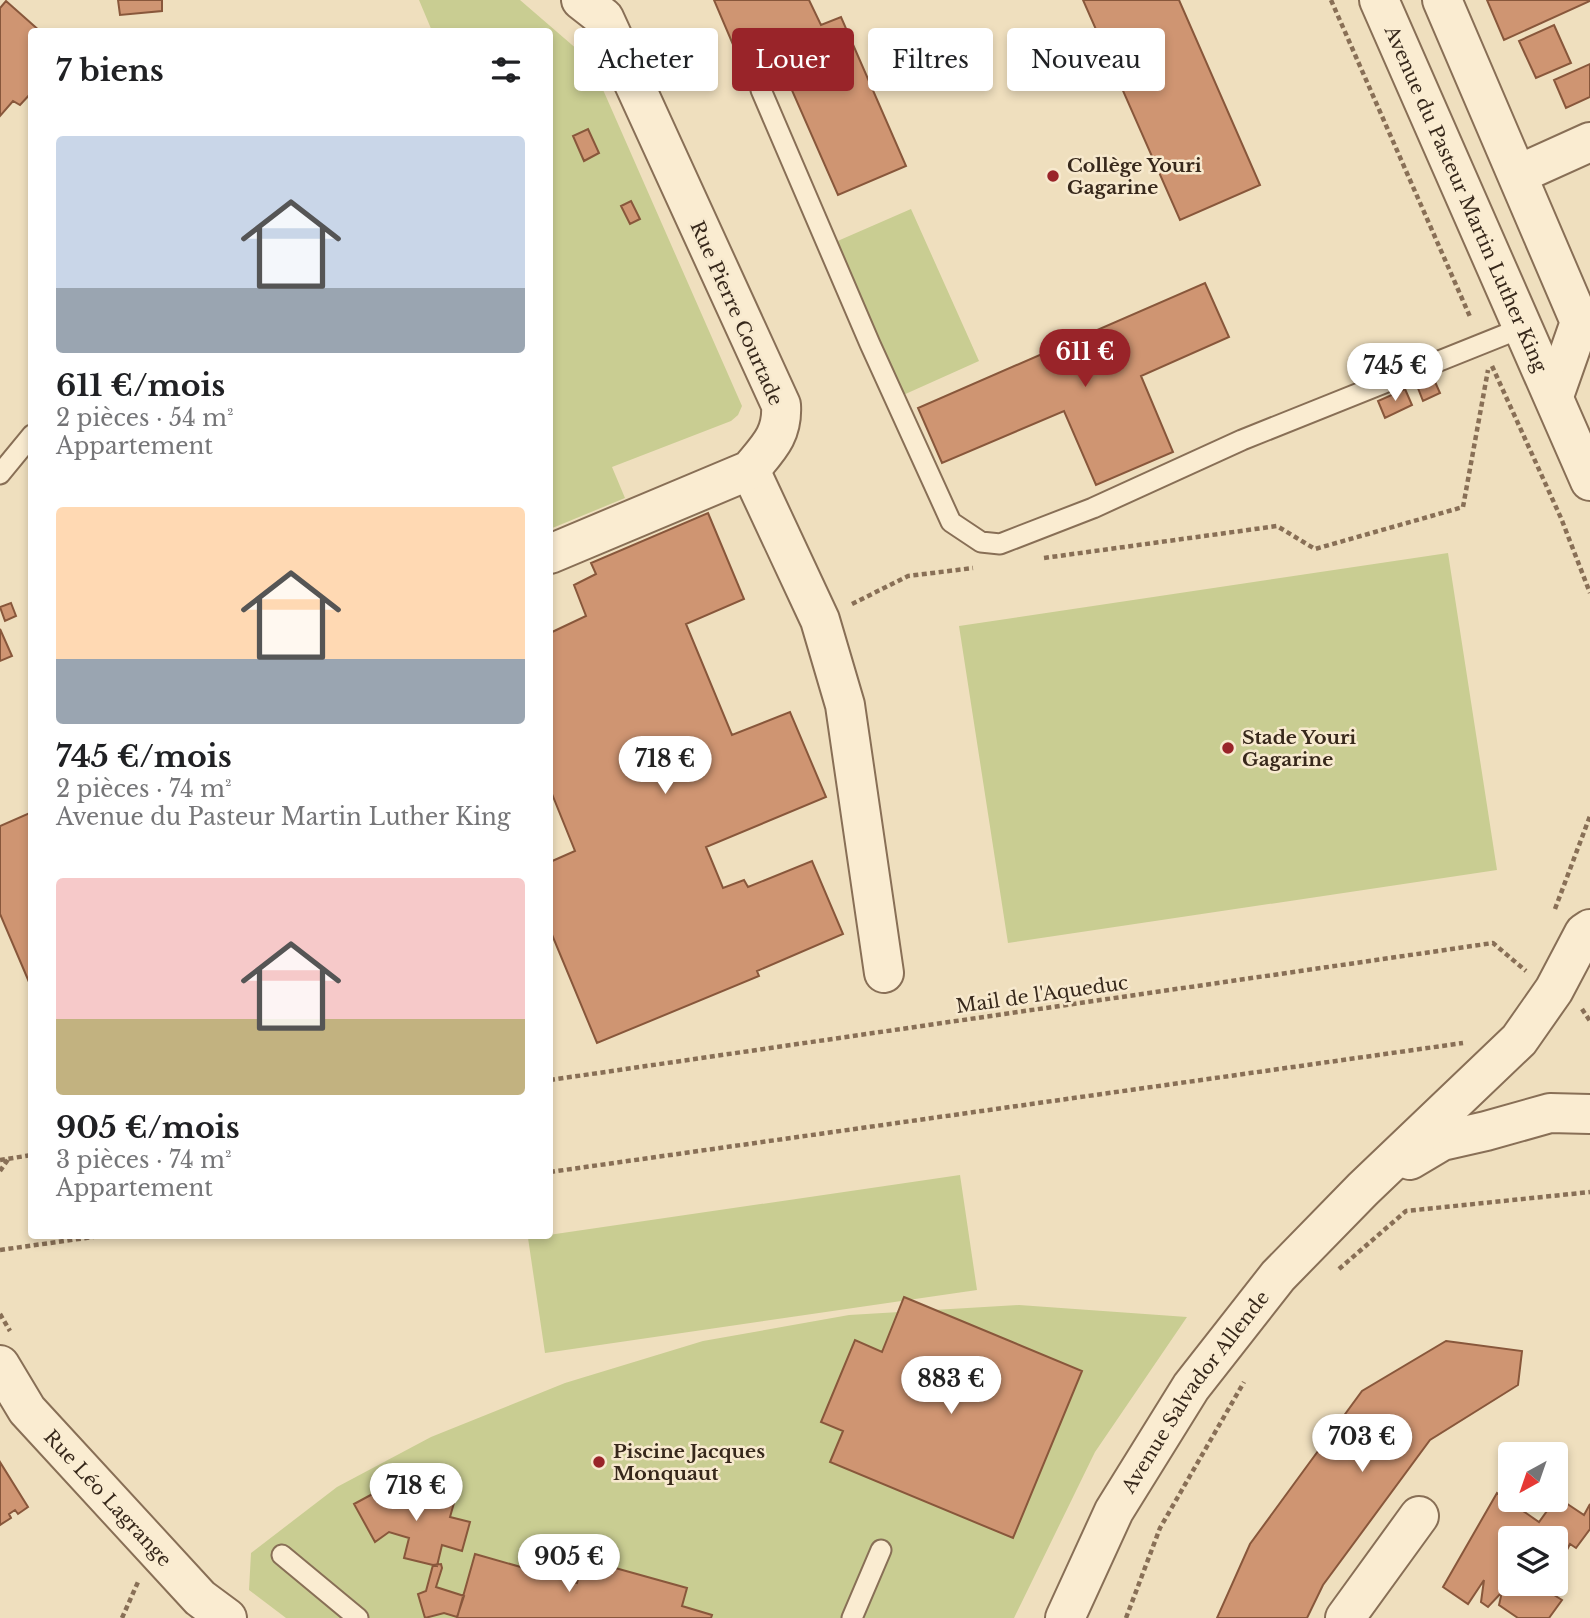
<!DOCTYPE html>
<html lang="fr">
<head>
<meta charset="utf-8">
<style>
  :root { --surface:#fff; --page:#f2f2f2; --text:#202124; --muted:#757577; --accent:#992429 }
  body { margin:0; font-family:"Libre Baskerville",serif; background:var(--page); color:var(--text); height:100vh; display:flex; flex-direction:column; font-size:26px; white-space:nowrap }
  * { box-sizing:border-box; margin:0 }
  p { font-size:23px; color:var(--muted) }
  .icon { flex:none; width:38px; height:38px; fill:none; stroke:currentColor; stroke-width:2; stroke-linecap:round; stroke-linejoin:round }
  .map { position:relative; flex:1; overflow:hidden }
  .sheet { position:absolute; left:28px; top:28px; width:525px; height:1211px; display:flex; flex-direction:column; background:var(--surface); border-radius:7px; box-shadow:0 4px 10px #0003 }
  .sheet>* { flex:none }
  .top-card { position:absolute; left:574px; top:28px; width:665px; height:63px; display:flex; gap:14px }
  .needle { width:46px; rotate:220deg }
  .tools { position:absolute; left:1498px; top:1442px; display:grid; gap:14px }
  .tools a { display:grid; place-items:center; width:70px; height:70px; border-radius:7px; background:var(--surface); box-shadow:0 4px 10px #0003; font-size:35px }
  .price { position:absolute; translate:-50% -60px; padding:0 16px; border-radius:24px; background:#fff; color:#222; font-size:23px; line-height:46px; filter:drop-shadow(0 2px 4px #0008) }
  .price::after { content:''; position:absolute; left:50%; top:42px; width:21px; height:16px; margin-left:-10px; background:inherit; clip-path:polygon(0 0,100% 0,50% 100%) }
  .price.active { background:var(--accent); color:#fff }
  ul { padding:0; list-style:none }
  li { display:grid; align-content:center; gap:14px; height:371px; padding:0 28px }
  li span { display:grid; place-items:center; height:217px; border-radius:7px; color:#555 }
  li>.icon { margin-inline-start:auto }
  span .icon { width:126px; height:126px; fill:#fffc; stroke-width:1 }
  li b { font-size:30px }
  h2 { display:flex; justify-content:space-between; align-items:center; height:84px; padding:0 28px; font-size:30px }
  .chip { padding:0 24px; border-radius:7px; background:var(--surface); box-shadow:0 4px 10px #0003; font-size:24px; line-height:63px }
  .chip.active { background:var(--accent); color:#fff }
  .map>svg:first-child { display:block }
  .green { fill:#c9cd92 }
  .building { fill:#cf9572; stroke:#88573b; stroke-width:2 }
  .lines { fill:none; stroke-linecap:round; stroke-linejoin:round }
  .service-casing { stroke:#886f56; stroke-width:23 }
  .minor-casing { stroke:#886f56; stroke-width:42 }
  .tertiary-casing { stroke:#886f56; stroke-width:42 }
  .path { stroke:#886f56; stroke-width:4.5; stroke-dasharray:5 3.5; stroke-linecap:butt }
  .service { stroke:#faecd1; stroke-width:19 }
  .minor { stroke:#faecd1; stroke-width:38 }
  .tertiary { stroke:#faecd1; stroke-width:38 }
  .poi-dot { fill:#992429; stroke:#f7e9ce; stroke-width:2.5 }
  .labels { text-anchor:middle; stroke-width:5; stroke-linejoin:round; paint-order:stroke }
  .poi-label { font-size:19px; font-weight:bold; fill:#37281b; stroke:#f7e9ce; text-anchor:start }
  .street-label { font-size:19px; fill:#37281b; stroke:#f7e9ce }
</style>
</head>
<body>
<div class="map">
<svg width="1590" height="1618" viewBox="0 0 1590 1618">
  <rect width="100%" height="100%" fill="#efdfbe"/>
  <path class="green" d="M419,0H520L586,57L604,92L742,406L738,415L731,421L612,467L625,498L550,529V32L432,31Z
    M911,209L979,361L901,396L833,243Z
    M1448,553L1497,870L1008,943L959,626Z
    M960,1175L977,1290L545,1353L528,1238Z
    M1019,1305L1187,1317L1095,1452L1014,1618H286L249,1590L251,1553L337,1487L431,1437L565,1383L703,1341L849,1315Z"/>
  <path class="building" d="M118,0H162V11L120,15Z
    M714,0H809L821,25L841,17L906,166L838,195L773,47L740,61Z
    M1083,0H1179L1260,185L1180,220Z
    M1487,0H1590V1L1504,40Z
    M6,1L41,32H32V92L20,105L13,101L0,116V8Z
    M1554,25L1571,63L1536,78L1519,41Z
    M1590,64V97L1566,108L1554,80Z
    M588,129L599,153L584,161L573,136Z
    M631,201L640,219L630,224L621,206Z
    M1205,283L1229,337L1141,376L1173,452L1096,485L1064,411L942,463L918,408Z
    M1432,375L1440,393L1423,401L1416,383Z
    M1405,389L1412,405L1385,418L1378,401Z
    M708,513L744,599L686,624L732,735L790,712L826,797L706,847L723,888L744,880L748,887L812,861L843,934L757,971L759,976L597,1043L550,930V862L575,851L550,789V633L586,616L574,585L596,574L591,563Z
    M11,603L16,616L5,621L0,607Z
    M0,629L12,656L0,661Z
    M32,812V989L0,914V826Z
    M904,1297L1082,1371L1013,1538L830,1462L843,1431L821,1422L855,1340L882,1352Z
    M1446,1341L1522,1351L1518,1385L1430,1440L1323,1585L1307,1618H1217L1250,1544L1362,1391Z
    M0,1462L28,1507L18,1514L15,1510L9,1514L11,1518L0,1525Z
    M391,1484L397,1503L418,1509L424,1487L456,1496L450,1517L470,1522L462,1551L442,1545L437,1566L404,1558L409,1538L389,1532L375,1542L354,1504Z
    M1497,1493L1539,1522L1557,1497L1584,1515L1590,1504V1529L1576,1548L1570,1544L1556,1571V1538H1510V1584H1549L1546,1590L1562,1600L1549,1618H1518L1499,1605L1502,1592L1488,1607L1481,1602L1484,1580L1468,1604L1443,1587Z
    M475,1554L577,1583L583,1559L687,1588L682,1606L712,1615L711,1618H457Z
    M441,1564L442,1568L436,1587L464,1596L457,1617L444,1613L425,1618L418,1594L426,1591L433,1565Z"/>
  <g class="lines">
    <defs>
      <path id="service" d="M761,90L870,344L951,522L981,542L1000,544L1093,508L1242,440L1524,327
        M0,474L32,435
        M282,1555L358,1618
        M852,1618L881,1550"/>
      <g id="minor">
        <path d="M1442,0L1580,322L1554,396"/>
        <path d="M1519,174L1590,142"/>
        <path d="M750,470L820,620L845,705L884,973"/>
        <path d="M550,554L750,470C768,448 783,435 781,405L604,18L581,0"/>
        <path id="s1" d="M0,1365L27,1410L200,1598L227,1618"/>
        <path d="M1345,1618L1419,1516"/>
      </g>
      <g id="tertiary">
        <path id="s2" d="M1379,0L1590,481"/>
        <path d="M1410,1160L1442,1141L1486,1131L1550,1113L1590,1114"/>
        <path id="s3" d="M1065,1618L1114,1511L1191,1387L1278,1276L1363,1189L1519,1040L1554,990L1584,933L1590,929"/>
      </g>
    </defs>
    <use href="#service" class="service-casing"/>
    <use href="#minor" class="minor-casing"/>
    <use href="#tertiary" class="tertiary-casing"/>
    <path class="path" d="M1331,0L1471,319
      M1492,366L1561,518L1590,593
      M1044,558L1277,526L1315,549L1463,507L1488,370
      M852,604L908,576L973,568
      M1555,909L1590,816
      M1582,1009L1590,1021
      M550,1080L1493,943L1526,971
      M0,1160L32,1155
      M0,1171L9,1158
      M550,1172L1463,1043
      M0,1250L100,1236
      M1339,1269L1406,1211L1590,1192
      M0,1314L10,1331
      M122,1618L138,1582
      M1126,1618L1160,1528L1244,1382"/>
    <use href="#service" class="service"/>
    <use href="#minor" class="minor"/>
    <use href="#tertiary" class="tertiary"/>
  </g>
  <g class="poi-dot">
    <circle cx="1053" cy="176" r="7"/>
    <circle cx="1228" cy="748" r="7"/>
    <circle cx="599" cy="1462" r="7"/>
  </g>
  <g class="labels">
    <g class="poi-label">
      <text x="1067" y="172">Collège Youri<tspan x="1067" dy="22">Gagarine</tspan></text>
      <text x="1242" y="744">Stade Youri<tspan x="1242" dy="22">Gagarine</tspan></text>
      <text x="613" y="1458">Piscine Jacques<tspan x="613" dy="22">Monquaut</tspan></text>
    </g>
    <g class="street-label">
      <text dy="7" stroke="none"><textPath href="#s2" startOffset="217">Avenue du Pasteur Martin Luther King</textPath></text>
      <text transform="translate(737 313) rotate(66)" y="7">Rue Pierre Courtade</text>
      <text transform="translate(1042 994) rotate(-8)" y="7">Mail de l'Aqueduc</text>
      <text dy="7" stroke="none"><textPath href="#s3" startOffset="262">Avenue Salvador Allende</textPath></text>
      <text dy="7" stroke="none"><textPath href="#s1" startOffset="172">Rue Léo Lagrange</textPath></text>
    </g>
  </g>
</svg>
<div class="tools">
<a><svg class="needle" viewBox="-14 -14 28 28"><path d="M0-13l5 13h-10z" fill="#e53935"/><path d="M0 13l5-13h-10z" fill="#757577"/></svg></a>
<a><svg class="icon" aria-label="layers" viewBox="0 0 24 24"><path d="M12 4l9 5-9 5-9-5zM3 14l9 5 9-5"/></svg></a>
</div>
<b class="price active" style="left:1085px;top:389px">611 €</b>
<b class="price" style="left:1395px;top:403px">745 €</b>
<b class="price" style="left:665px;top:796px">718 €</b>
<b class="price" style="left:951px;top:1416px">883 €</b>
<b class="price" style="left:1362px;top:1474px">703 €</b>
<b class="price" style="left:416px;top:1523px">718 €</b>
<b class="price" style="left:569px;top:1594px">905 €</b>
<div class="top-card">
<a class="chip">Acheter</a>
<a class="chip active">Louer</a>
<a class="chip">Filtres</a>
<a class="chip">Nouveau</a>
</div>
<section class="sheet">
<h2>7 biens<svg class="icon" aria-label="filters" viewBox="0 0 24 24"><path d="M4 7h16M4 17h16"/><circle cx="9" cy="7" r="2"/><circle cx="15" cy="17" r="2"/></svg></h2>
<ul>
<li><span style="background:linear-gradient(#c9d6e8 70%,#9aa5b1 0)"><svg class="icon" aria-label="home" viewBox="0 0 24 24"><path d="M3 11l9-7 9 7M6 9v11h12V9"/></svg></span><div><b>611 €/mois</b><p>2 pièces · 54 m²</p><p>Appartement</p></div></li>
<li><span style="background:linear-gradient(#ffd9b3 70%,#9aa5b1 0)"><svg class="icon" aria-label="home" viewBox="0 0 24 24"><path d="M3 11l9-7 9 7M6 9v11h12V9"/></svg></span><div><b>745 €/mois</b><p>2 pièces · 74 m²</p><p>Avenue du Pasteur Martin Luther King</p></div></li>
<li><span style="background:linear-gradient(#f6c9c9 65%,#c2b280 0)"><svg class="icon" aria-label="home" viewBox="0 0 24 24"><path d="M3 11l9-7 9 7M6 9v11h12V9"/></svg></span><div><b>905 €/mois</b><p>3 pièces · 74 m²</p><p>Appartement</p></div></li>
</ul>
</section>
</div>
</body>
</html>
